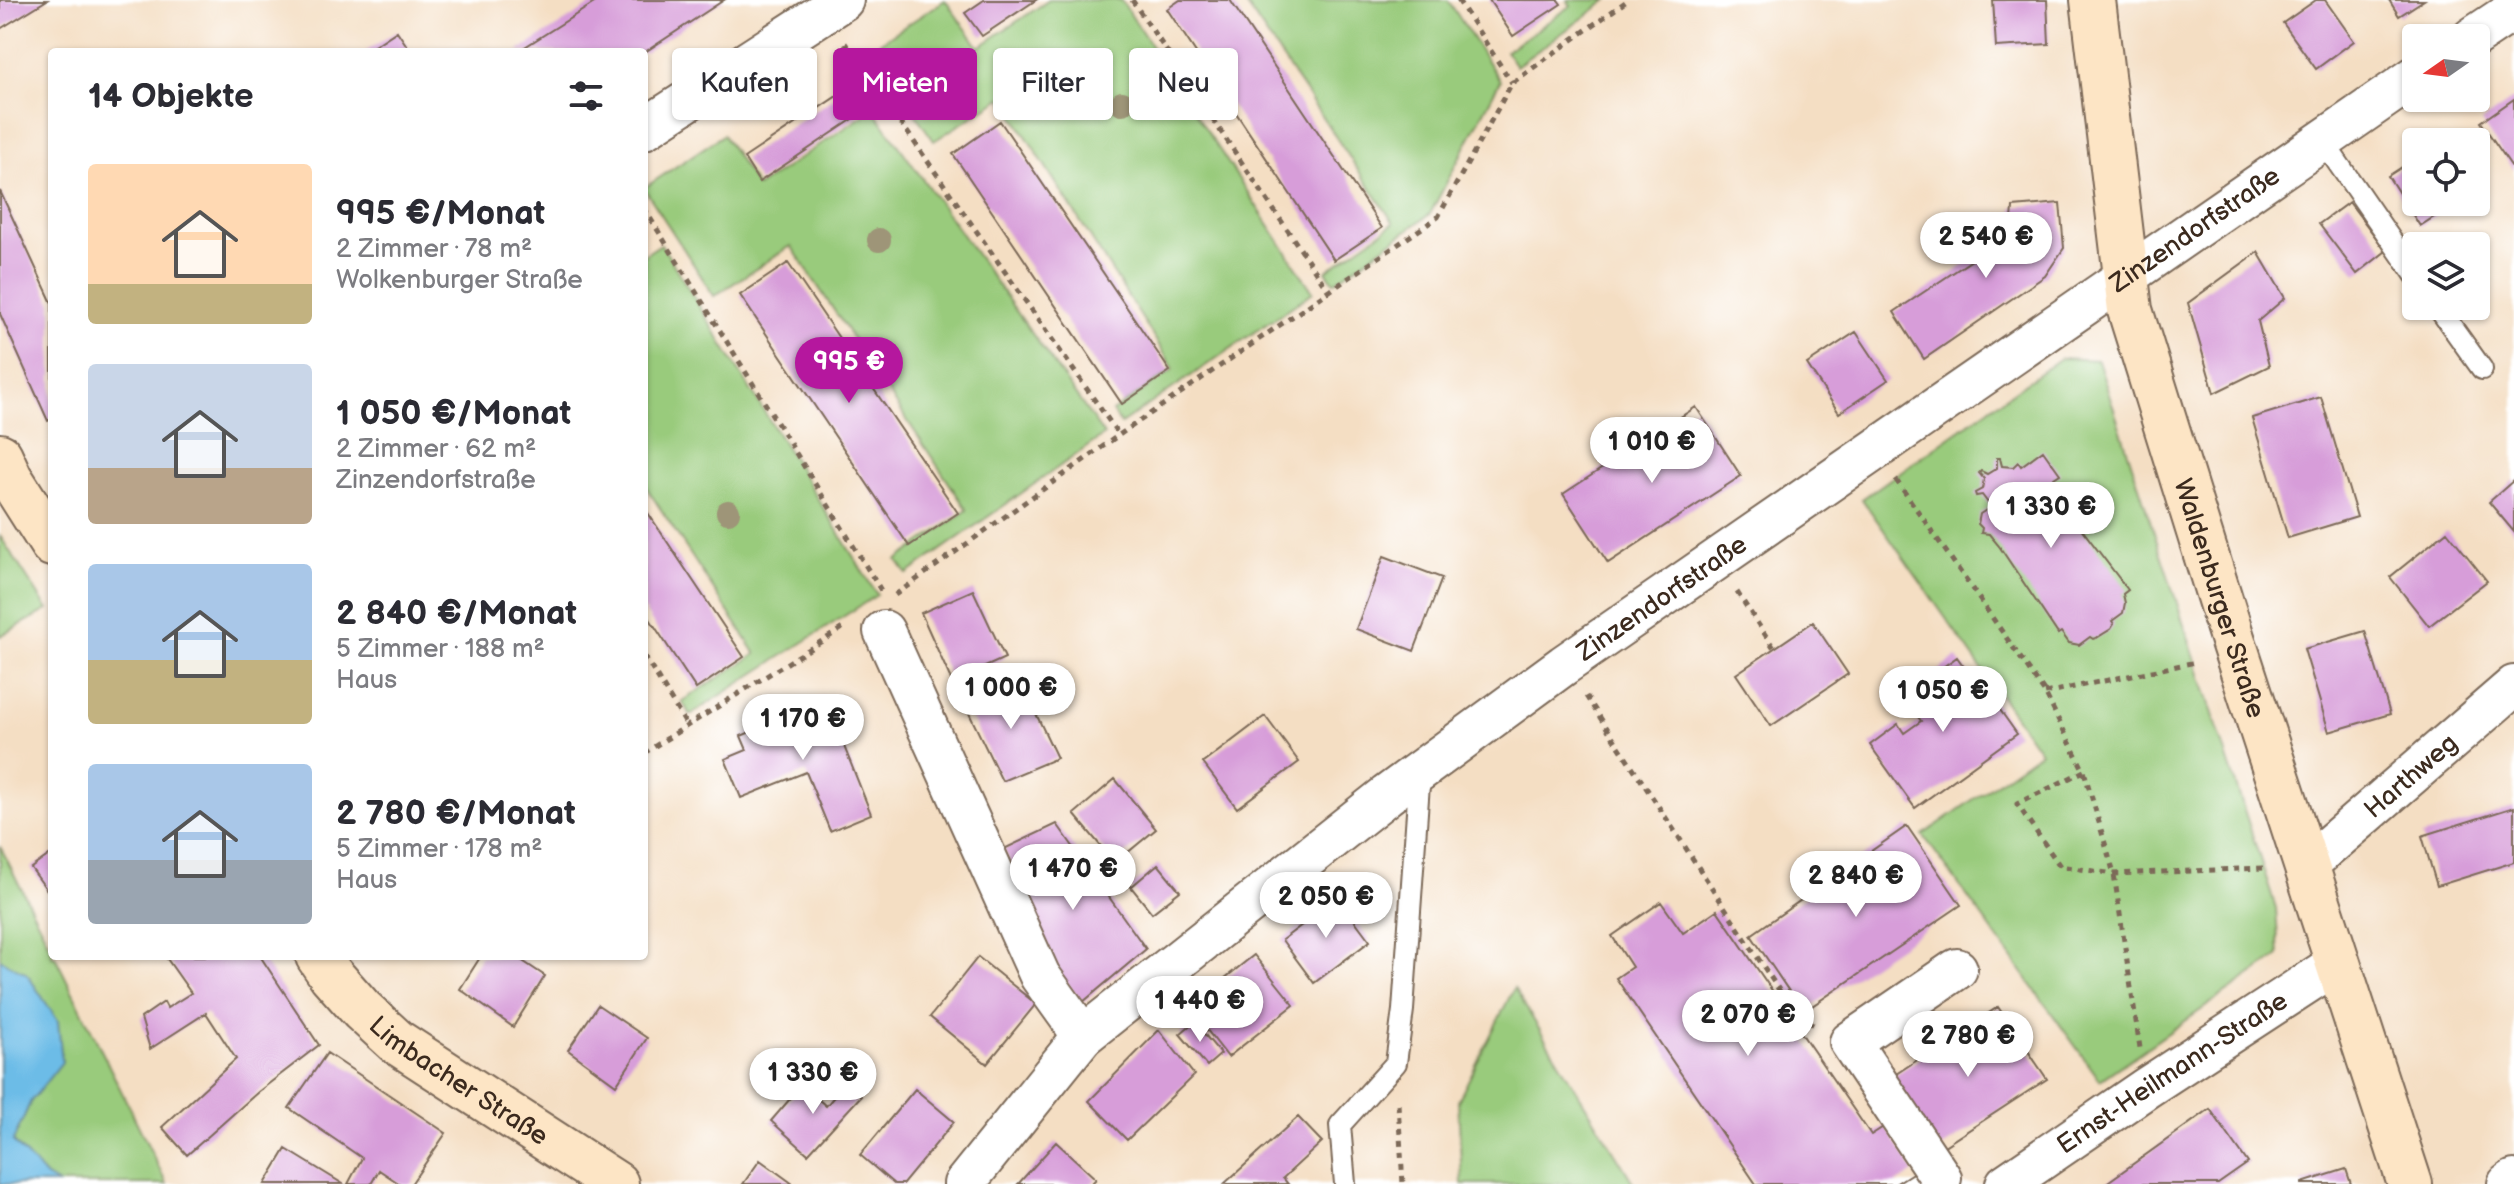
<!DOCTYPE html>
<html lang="de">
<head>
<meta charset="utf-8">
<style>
  :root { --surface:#fff; --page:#f7f7f7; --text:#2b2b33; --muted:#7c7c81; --accent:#b5179e }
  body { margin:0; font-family:"Balsamiq Sans",sans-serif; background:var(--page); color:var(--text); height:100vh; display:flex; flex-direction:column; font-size:30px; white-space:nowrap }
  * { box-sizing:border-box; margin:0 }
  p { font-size:26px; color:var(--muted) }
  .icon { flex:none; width:44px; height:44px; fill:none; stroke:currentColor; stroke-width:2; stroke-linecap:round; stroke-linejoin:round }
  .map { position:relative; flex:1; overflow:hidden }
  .side { position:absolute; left:48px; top:48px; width:600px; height:912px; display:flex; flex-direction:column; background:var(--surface); border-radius:8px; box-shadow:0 2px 6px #0004 }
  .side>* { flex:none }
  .guide { position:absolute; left:672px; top:48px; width:760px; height:72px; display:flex; gap:16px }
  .needle { width:52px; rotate:256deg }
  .controls { position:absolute; left:2402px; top:24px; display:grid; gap:16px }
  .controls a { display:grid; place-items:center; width:88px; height:88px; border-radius:8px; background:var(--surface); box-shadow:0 2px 6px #0004; font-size:40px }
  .price { position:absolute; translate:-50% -68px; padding:0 18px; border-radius:28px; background:#fff; color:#222; font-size:26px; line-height:52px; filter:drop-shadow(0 2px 4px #0008) }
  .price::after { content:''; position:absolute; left:50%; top:48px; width:24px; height:18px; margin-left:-12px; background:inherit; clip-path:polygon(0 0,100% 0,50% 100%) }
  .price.current { background:var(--accent); color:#fff }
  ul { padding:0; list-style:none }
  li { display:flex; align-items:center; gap:24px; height:200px; padding:0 40px }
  li span { display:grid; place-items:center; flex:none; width:224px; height:160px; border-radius:8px; color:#555 }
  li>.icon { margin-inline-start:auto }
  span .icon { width:96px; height:96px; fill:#fffc; stroke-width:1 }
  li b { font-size:34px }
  h2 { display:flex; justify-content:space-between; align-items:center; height:96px; padding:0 40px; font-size:34px }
  .chip { padding:0 28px; border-radius:8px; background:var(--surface); box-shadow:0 2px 6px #0004; font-size:28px; line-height:72px }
  .chip.current { background:var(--accent); color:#fff }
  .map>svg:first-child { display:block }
  .green { fill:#99cb7b; stroke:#6a7a4c; stroke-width:2 }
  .water { fill:#6cbce7; stroke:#547382; stroke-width:2 }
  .building { fill:#d79dd9 }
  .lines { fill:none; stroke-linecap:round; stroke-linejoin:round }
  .lane-casing { stroke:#7c6958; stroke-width:24 }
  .street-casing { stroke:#7c6958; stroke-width:44 }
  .secondary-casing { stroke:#7c6958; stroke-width:48 }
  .path { stroke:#7c6958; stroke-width:5; stroke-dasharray:6 6; stroke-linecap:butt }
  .lane { stroke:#fff; stroke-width:20 }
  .street { stroke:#fff; stroke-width:40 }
  .secondary { stroke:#fde5c5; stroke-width:44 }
  .tree { fill:#9e9578 }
  .labels { text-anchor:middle; stroke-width:8; stroke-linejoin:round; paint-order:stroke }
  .street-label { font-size:26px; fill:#3b2a1e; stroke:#fff }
</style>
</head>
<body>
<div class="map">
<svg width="2514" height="1184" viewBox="0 0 2514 1184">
  <rect width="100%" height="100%" fill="#fff"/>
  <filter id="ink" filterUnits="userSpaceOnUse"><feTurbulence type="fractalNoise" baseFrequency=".0125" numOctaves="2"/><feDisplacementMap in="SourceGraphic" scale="16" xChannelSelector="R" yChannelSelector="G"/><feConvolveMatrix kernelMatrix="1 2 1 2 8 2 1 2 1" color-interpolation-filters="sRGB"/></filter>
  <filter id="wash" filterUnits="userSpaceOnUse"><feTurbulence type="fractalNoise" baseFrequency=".006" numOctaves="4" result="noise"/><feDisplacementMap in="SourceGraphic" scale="32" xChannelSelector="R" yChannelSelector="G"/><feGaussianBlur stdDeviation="1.8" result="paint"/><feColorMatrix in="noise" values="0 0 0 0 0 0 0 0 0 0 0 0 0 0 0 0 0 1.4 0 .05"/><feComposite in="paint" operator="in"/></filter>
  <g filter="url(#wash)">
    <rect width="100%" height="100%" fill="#f4dec3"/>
    <path class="green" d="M945,0L979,47L1049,0H1121L1313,292L1121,424L1112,412L1174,369L1002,98L934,141L870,49Z
      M1243,0H1448L1500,81L1430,214L1334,282L1326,271L1394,223Z
      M1567,0H1608L1516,66L1506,51L1571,6Z
      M873,109L1104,435L907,574L897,560L967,510L791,246L714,296L644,188L723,135L757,187Z
      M661,244L877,595L690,715L682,701L756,654L644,484V255Z
      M2061,358L2098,360L2276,908L2279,956L2100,1080L1923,835L2040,752L1862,499Z
      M0,536L48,610L0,636Z
      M0,846L52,950V956H55L167,1184H0Z
      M1514,988L1634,1184H1462L1458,1101Z"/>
    <path class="water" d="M0,959L27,974L58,1021L62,1062L31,1101L13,1141L46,1177L58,1184H0Z"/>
    <g id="blocks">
      <path class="building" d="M0,0H47L0,29Z
        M599,0H724L645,52H517Z
        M984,0H1036L982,36L965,13Z
        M1180,0H1230L1382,228L1334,260L1167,9Z
        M1489,0H1558L1561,4L1513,36Z
        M1993,0H2047L2049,44L1996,47Z
        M2316,0H2325L2354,41L2316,69L2283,23Z
        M2389,0H2424L2399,16Z
        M397,31L411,52H365Z
        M843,92L859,115L759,182L744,158Z
        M2514,99V170L2481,122Z
        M1000,121L1170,371L1122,404L953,154Z
        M2416,158V202H2457L2420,226L2388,176Z
        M0,191L52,303V419L48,421L0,314Z
        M2349,202L2386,251L2357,274L2319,224Z
        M2060,203L2064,248L2045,276L1924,359L1894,312L2011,234L2013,207Z
        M2258,252L2285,298L2258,321L2269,366L2214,393L2188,303Z
        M788,263L958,513L909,546L740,295Z
        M1856,332L1888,380L1839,413L1807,364Z
        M2321,397L2357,517L2288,538L2252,418Z
        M1696,407L1741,476L1608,563L1563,494Z
        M2043,450L2060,474L2054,478L2052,490L2128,590L2123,594L2125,603L2123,613L2112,621L2114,624L2111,629L2098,637L2093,639L2090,637L2079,645L2069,643L2061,632L2058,634L1999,546L1989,534L1981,533L1982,528L1978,524L1980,514L1991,507L1982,495L1976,496L1975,493L1982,489L1984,479L1979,473L1981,471L1987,474L1997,468V458H2000L2002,466L2013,467L2018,462L2021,466Z
        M2514,480V532L2489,502Z
        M644,507L744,657L696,689L644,610Z
        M2447,531L2487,581L2429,626L2390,577Z
        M1384,556L1442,578L1414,651L1356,629Z
        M973,590L1005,658L952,682L921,613Z
        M1813,622L1848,674L1771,726L1736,674Z
        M2365,631L2390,714L2329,732L2304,649Z
        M1957,657L1985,696L1988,693L2017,734L1915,808L1870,745L1898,724L1904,733L1921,721L1903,696Z
        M1020,680L1057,758L1002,781L966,707Z
        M824,696L871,814L830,831L806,772L741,798L725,759L747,750L741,736L788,716L787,711Z
        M1265,716L1299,762L1237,808L1203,763Z
        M1115,779L1156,829L1115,863L1074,814Z
        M2514,807V862L2437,886L2422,836Z
        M1057,824L1146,949L1083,1002L1062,978L1004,849Z
        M1907,826L1961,905L1803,1012L1751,935Z
        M52,853V897L31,868Z
        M1158,864L1180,891L1152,913L1131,887Z
        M1338,898L1370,941L1314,983L1282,940Z
        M1661,902L1683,933L1717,910L1871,1135L1885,1126L1914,1172L1895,1184H1756L1616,978L1632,967L1612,936Z
        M1254,955L1294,1005L1228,1057L1189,1007Z
        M165,956H260L319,1045L258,1092L187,1155L162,1127L236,1059L206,1013L150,1049L141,1018L164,1002L167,1008L191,993Z
        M481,956H515L545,976L513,1027L460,989Z
        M978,957L1036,1004L987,1064L930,1017Z
        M598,1005L647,1038L616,1085L568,1050Z
        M1998,1007L2047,1079L1938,1150L1890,1078Z
        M1194,1022L1221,1054L1207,1066L1180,1034Z
        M1159,1030L1194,1075L1127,1140L1089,1101Z
        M327,1053L446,1133L411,1184H400L379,1170L371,1184H348L362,1158L289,1108Z
        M846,1083L861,1096L808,1154L771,1121L802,1085L826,1106Z
        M915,1089L954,1122L903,1184H894L860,1155Z
        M2210,1109L2248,1163L2218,1184H2105Z
        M1298,1117L1322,1142L1283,1178L1288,1184H1224Z
        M1056,1142L1096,1179L1091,1184H1018Z
        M286,1149L343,1184H265Z
        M760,1160L793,1184H743Z
        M2346,1169L2351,1184H2302V1183Z"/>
    </g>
  </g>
  <g filter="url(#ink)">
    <use href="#blocks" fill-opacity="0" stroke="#7c6958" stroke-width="2"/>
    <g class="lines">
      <defs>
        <path id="lane" d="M2322,140L2416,276
          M2437,306L2482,369
          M1345,1184L1340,1125L1396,1063L1403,1010L1420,770"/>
        <g id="street">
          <path d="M2472,38L2514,10"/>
          <path d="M644,129L843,0"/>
          <path d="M884,631L1040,976L1083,1036"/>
          <path id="s1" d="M2306,866L2514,686"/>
          <path d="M1941,1178L1850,1042L1957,969"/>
          <path id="s2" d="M964,1184L1083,1036L1387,795L1564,665L2416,76"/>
          <path id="s3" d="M2006,1184L2146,1088L2339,962"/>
          <path d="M2508,1184L2514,1180"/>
        </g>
        <g id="secondary">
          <path id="s4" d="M2093,0L2130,310L2232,638L2410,1184"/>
          <path d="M0,456L10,478L52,544"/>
          <path id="s5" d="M318,956L331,975L362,1010L397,1042L616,1184"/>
        </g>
      </defs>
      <use href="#lane" class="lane-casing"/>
      <use href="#street" class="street-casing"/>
      <use href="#secondary" class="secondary-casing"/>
      <path class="path" d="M1132,0L1330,293
        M1458,0L1512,83
        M845,43L1119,435
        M644,208L882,592
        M1896,480L2045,693L2084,771L2114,874L2140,1048
        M1737,592L1774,648
        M895,595L1119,435L1438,217L1512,83L1628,0
        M644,656L686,724
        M2045,693L2196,662
        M1586,696L1796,1016L1817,1026
        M644,753L846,626
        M2084,771L2017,804L2060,866L2114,874L2264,868
        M1398,1104L1403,1184"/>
      <use href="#lane" class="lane"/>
      <use href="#street" class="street"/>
      <use href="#secondary" class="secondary"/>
    </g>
    <g class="tree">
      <circle cx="1122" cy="103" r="12"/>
      <circle cx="879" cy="240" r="12"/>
      <circle cx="728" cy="512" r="12"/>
    </g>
  </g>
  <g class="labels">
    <g class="street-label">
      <text dy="9" stroke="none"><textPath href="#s2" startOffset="1564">Zinzendorfstraße</textPath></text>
      <text dy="9" stroke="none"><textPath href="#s2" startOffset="916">Zinzendorfstraße</textPath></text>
      <text dy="9" stroke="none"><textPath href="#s4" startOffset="614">Waldenburger Straße</textPath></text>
      <text dy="9" stroke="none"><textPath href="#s1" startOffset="138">Harthweg</textPath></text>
      <text dy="9" stroke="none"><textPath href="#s3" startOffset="200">Ernst-Heilmann-Straße</textPath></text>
      <text dy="9" stroke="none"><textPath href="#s5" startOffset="190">Limbacher Straße</textPath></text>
    </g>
  </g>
</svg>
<div class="controls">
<a><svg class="needle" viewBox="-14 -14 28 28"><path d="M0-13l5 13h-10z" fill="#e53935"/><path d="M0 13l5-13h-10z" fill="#7c7c81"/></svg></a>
<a><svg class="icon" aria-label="locate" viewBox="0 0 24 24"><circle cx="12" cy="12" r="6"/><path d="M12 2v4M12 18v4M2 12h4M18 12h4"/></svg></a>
<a><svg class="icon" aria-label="layers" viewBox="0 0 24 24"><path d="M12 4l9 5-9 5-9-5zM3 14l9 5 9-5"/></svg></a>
</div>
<b class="price" style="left:1986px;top:280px">2 540 €</b>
<b class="price current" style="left:849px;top:405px">995 €</b>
<b class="price" style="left:1652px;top:485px">1 010 €</b>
<b class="price" style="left:2051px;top:550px">1 330 €</b>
<b class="price" style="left:1011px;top:731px">1 000 €</b>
<b class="price" style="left:1943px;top:734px">1 050 €</b>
<b class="price" style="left:803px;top:762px">1 170 €</b>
<b class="price" style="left:1073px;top:912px">1 470 €</b>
<b class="price" style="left:1856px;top:919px">2 840 €</b>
<b class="price" style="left:1326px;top:940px">2 050 €</b>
<b class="price" style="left:1200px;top:1044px">1 440 €</b>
<b class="price" style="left:1748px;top:1058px">2 070 €</b>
<b class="price" style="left:1968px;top:1079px">2 780 €</b>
<b class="price" style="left:813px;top:1116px">1 330 €</b>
<div class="guide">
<a class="chip">Kaufen</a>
<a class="chip current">Mieten</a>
<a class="chip">Filter</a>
<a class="chip">Neu</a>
</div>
<section class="side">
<h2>14 Objekte<svg class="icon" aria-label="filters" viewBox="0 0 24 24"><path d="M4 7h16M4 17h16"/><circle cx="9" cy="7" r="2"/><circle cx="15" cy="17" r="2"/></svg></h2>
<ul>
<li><span style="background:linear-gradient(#ffd9b3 75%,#c2b280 0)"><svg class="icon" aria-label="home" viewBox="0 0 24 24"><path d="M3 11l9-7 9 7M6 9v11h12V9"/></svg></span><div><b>995 €/Monat</b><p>2 Zimmer · 78 m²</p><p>Wolkenburger Straße</p></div></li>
<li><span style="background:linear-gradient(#c9d6e8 65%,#b9a48a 0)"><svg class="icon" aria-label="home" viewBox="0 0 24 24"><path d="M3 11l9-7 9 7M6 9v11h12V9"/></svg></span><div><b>1 050 €/Monat</b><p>2 Zimmer · 62 m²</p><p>Zinzendorfstraße</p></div></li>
<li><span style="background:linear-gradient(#a9c7e8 60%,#c2b280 0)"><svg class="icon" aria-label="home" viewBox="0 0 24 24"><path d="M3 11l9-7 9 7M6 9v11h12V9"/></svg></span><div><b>2 840 €/Monat</b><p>5 Zimmer · 188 m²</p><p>Haus</p></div></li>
<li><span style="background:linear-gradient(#a9c7e8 60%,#9aa5b1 0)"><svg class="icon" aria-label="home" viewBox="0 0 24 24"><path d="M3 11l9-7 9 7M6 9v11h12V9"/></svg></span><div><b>2 780 €/Monat</b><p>5 Zimmer · 178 m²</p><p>Haus</p></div></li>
</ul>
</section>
</div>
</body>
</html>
